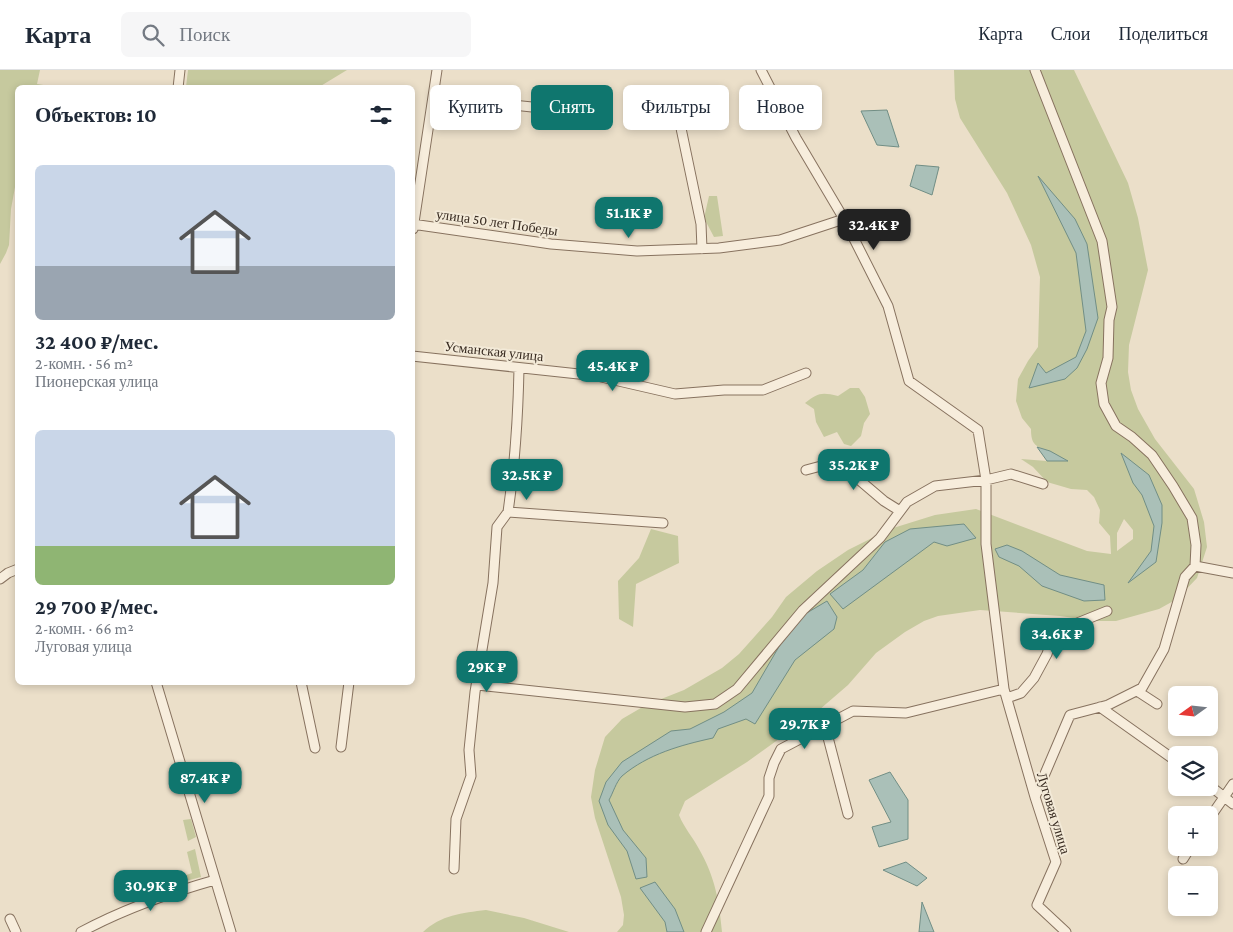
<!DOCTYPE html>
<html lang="ru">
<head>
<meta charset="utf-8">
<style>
  :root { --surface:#fff; --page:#f6f6f7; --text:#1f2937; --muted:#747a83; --line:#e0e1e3; --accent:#0f766e }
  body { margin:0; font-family:"Crimson Pro",serif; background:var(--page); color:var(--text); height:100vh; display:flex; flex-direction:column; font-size:19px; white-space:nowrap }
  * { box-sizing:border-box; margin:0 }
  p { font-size:16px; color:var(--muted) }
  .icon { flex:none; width:28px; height:28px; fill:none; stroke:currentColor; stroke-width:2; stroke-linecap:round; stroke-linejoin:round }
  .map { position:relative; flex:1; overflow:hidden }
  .panel { position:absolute; left:15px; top:15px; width:400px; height:600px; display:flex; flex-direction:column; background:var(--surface); border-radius:8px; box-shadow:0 2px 8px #0003 }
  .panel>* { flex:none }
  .banner { position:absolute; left:430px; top:15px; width:475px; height:45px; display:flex; gap:10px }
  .needle { width:32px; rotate:255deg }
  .tools { position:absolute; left:1168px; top:616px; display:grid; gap:10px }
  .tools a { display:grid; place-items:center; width:50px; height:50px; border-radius:8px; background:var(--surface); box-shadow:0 2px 8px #0003; font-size:25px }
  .price { position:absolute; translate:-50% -42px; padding:0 11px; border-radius:10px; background:var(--accent); color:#fff; font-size:16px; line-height:32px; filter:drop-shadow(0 1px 2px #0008) }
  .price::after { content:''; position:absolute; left:50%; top:30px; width:15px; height:11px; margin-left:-8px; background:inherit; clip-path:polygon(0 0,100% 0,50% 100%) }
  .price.on { background:#222; color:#fff }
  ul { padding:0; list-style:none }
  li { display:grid; align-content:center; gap:10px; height:265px; padding:0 20px }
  li span { display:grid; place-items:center; height:155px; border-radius:8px; color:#555 }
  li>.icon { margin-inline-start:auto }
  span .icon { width:90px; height:90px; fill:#fffc; stroke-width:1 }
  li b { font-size:21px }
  h2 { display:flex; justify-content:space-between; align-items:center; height:60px; padding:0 20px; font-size:21px }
  .pill { padding:0 18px; border-radius:8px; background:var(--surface); box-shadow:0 2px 8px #0003; font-size:18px; line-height:45px }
  .pill.on { background:var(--accent); color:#fff }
  header { display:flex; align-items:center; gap:30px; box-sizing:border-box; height:70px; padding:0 25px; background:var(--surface); border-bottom:1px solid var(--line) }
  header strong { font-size:24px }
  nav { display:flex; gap:28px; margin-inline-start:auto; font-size:18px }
  .search { width:350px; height:45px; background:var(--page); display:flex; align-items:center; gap:12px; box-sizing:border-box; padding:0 18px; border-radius:8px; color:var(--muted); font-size:19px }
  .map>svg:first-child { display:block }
  .green { fill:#c6c99e; fill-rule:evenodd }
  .water { fill:#aac0b8; stroke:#718e85 }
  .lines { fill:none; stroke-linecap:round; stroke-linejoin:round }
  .minor-casing { stroke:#87725f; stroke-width:11 }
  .minor { stroke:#f7eddc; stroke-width:9 }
  .labels { text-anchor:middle; stroke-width:4; stroke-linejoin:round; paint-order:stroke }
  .street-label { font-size:14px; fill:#382b21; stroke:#f3ead8 }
</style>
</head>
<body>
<header>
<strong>Карта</strong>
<div class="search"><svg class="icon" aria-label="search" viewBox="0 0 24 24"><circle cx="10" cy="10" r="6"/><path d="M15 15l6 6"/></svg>Поиск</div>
<nav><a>Карта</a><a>Слои</a><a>Поделиться</a></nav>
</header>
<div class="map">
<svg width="1233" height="862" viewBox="0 0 1233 862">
  <rect width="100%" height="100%" fill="#ebdfc9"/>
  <path class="green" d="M0,0H40L37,14L56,17L18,18L17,106L11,139L9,175L6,183L0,194Z
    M188,0H347L319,17H186Z
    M954,0H1074L1128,113L1138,148L1148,200L1129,275L1128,302L1131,320L1138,339L1155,369L1194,419L1204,452L1207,477L1197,508L1177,529L1159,539L1116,551H1095L1060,546L980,540L938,546L924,551L905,562L876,583L848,615L819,640L747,692L685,731L679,745C684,758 693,767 699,779C715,807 719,830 722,862H617L623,855L624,845L621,827L595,748L591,727L595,700L605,667L622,649L646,635L684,620L722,598L739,584L772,547L786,527L817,501L848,480L890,459L935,445L976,439L1087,481L1111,484L1110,466L1099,453L1100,440L1094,427L1087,420L1071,419L1047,412L1033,397L1021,389L1047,391L1050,381C1036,377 1031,375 1031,359L1022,348L1016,331L1018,309L1028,291L1038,277L1040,207L1031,175L1007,123L960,48L955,29ZM1124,449L1133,460V469L1117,481V463Z
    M709,126H717L723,166L714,167L704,148Z
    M850,318H859L865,327L870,344L864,353L861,366L851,376L844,374L837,362L824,367L816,352L814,339L805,333C818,323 821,322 838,326Z
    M651,459L678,466L679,493L636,514L633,557L619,549L618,511L639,488Z
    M191,749L196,767L188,771L183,750Z
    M195,779L201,807L178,813L175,809L192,803L187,782Z
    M486,840L524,848L569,862H423C441,845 462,843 486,840Z"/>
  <path class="water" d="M887,40L899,77L877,75L861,41Z
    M916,95L939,97L932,125L910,116Z
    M1038,106L1075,149L1087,174L1098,248L1087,279L1077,298L1065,309L1029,318L1038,293L1046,303L1076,287L1086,261L1076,183Z
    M1037,377L1050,381L1068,391H1047Z
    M1121,383L1149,405L1162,435V453L1156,492L1128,513L1151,481L1154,456L1142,425L1133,413Z
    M964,454L976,468L947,476L934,472L843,539L830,524L863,500L885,472L910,459Z
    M1007,475L1022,481L1060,505L1104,515L1105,530L1084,531L1042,516L1019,496L999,487L995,479Z
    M827,531L837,547L834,559L795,590L755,654L746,649L718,659L713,668C681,675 648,684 622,706C616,712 613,723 609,730L623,760L646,788L647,807L636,809L627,781L608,755L599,731L606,712L622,692L671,661L690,659L724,642L752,623L784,568L805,544Z
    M890,702L908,730V769L879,777L872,757L891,752L869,710Z
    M906,792L927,808L917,816L883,800Z
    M655,812L675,839L684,862H667L665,852L640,818Z
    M922,832L934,862H919Z"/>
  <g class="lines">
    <defs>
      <path id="minor" d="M761,0L796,68L844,149L888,236L909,311L978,360L986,410V474L1004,619L1035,727L1056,792L1037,835L1066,862
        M178,18L180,0
        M433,27L532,37L588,49
        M677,39L701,154L702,179
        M412,154L551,174L637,181L719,178L780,170L844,149
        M413,159L437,0
        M412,286L597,306L675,324L724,320H763L806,303
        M519,299C518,347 515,394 508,442L663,453
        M806,400L821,396L839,397L857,408L884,431L900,441
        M1195,496L1233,503
        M0,509L8,503L18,499
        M156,612L231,862
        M301,612L315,678
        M477,615L685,637L715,634L737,619L803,540L880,468L907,432L935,416L986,410L1011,404L1043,414
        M1137,621L1157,634
        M1007,628L1021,623L1034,608L1047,584L1052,569L1065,558L1107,541
        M1100,637L1176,691
        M825,656L848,744
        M341,677L349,612
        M1209,715L1233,734
        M1035,727L1070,645L1108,635L1142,618L1164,579L1185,507L1195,496L1196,475L1192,448L1173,416L1152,385L1132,367L1116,356L1104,334L1101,313L1108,288L1109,250L1112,237L1102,171L1035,0
        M1209,749L1233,714
        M1183,789L1190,778
        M454,799L456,749L471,706L469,680L475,622L493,513L497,457L508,442
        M10,849L16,862
        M81,862C124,839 169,823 215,810
        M706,862L769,726V708L774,693L781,679L853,641L906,643L1004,619"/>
    </defs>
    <use href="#minor" class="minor-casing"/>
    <use href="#minor" class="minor"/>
  </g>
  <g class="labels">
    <g class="street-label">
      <text transform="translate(497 152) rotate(8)" y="5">улица 50 лет Победы</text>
      <text transform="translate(494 281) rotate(6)" y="5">Усманская улица</text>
      <text transform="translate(1054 743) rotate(73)" y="5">Луговая улица</text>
    </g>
  </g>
</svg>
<div class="tools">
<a><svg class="needle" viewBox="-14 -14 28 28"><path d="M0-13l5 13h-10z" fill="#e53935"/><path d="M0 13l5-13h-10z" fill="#747a83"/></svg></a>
<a><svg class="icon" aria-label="layers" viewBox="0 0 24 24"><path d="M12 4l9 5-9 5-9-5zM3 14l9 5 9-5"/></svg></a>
<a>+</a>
<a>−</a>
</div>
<b class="price" style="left:629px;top:169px">51.1K ₽</b>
<b class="price on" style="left:874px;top:181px">32.4K ₽</b>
<b class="price" style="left:613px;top:322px">45.4K ₽</b>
<b class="price" style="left:854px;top:421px">35.2K ₽</b>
<b class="price" style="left:527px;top:431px">32.5K ₽</b>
<b class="price" style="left:1057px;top:590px">34.6K ₽</b>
<b class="price" style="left:487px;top:623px">29K ₽</b>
<b class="price" style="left:805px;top:680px">29.7K ₽</b>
<b class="price" style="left:205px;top:734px">87.4K ₽</b>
<b class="price" style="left:151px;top:842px">30.9K ₽</b>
<div class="banner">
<a class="pill">Купить</a>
<a class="pill on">Снять</a>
<a class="pill">Фильтры</a>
<a class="pill">Новое</a>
</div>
<section class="panel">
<h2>Объектов: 10<svg class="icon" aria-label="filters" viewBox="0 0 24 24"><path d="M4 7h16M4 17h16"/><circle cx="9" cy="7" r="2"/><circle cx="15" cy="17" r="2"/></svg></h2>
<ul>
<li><span style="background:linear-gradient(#c9d6e8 65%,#9aa5b1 0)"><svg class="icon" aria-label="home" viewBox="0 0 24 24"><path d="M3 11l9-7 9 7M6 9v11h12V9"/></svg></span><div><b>32 400 ₽/мес.</b><p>2-комн. · 56 m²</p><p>Пионерская улица</p></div></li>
<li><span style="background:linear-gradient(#c9d6e8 75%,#8fb573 0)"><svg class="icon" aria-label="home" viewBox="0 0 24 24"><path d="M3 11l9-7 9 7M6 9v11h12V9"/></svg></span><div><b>29 700 ₽/мес.</b><p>2-комн. · 66 m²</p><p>Луговая улица</p></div></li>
</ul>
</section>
</div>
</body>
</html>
